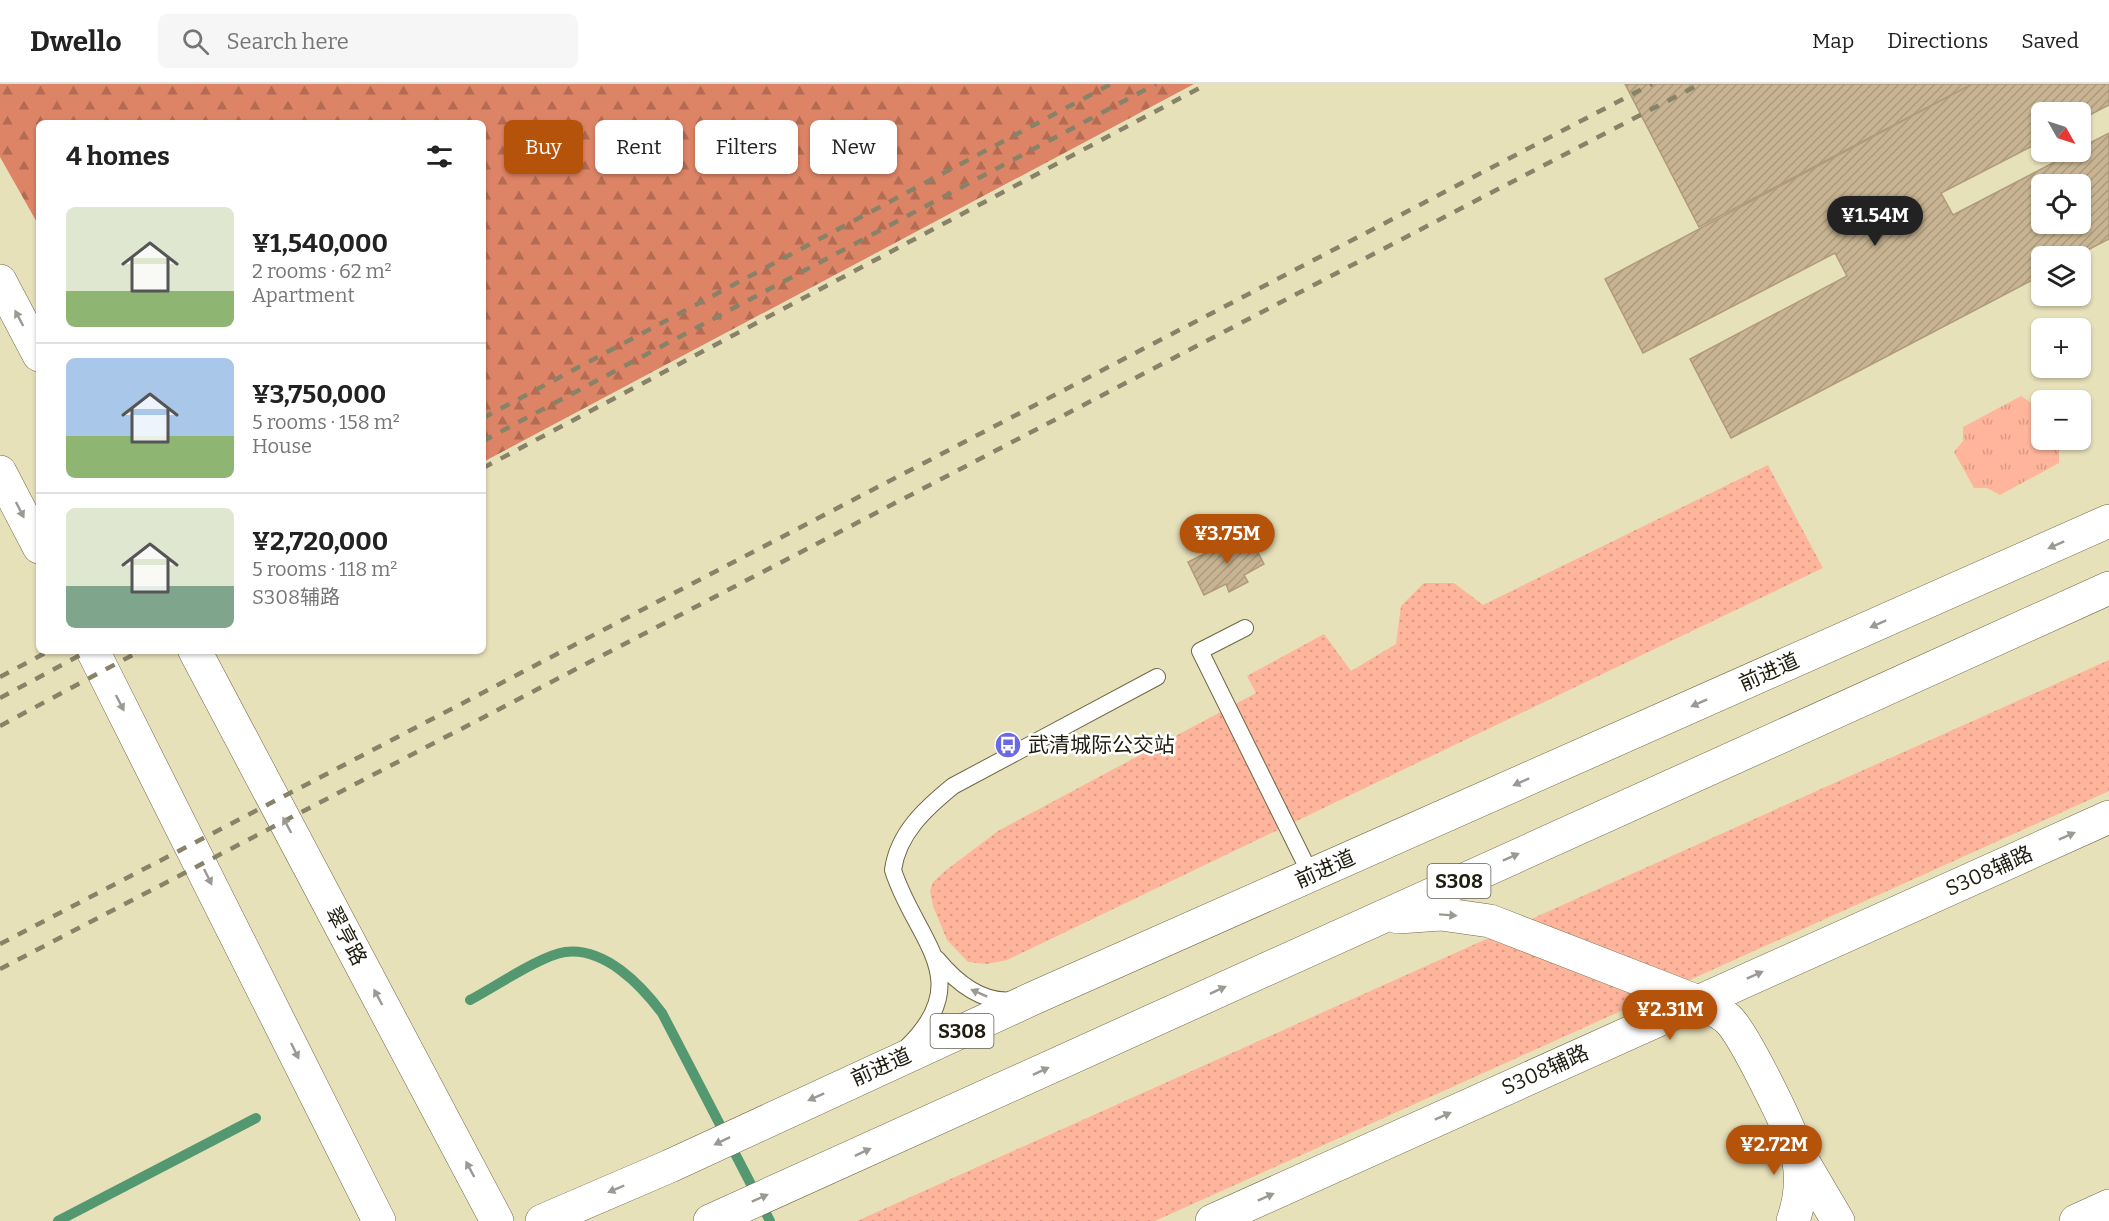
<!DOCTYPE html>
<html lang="en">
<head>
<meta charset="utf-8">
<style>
  :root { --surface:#fff; --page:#f6f6f6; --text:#222; --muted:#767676; --line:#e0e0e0; --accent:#b45309 }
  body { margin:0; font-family:Bitter,"Noto Sans SC",serif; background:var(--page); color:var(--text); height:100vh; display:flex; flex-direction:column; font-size:22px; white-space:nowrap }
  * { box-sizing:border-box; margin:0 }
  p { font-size:20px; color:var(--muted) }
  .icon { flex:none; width:33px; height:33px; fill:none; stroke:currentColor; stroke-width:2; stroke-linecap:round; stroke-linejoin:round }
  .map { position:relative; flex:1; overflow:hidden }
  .panel { position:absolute; left:36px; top:36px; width:450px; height:534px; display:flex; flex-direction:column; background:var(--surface); border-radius:9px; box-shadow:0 2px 4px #0004 }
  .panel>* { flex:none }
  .hud { position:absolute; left:504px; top:36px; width:570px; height:54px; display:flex; gap:12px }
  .needle { width:39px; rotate:129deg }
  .tools { position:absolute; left:2031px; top:18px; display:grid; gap:12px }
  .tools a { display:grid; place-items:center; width:60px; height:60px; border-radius:9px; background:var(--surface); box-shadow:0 2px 4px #0004; font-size:30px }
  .price { position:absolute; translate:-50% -51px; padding:0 14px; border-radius:21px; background:var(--accent); color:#fff; font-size:20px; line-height:39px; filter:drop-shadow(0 2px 3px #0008) }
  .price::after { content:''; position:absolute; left:50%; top:36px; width:18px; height:14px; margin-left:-9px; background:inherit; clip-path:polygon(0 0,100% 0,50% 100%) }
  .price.on { background:#222; color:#fff }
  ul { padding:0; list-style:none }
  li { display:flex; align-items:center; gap:18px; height:150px; padding:0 30px }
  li+li { border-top:2px solid var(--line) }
  li span { display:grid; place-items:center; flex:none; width:168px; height:120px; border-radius:9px; color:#555 }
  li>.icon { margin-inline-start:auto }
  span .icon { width:72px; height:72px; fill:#fffc; stroke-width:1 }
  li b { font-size:26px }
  h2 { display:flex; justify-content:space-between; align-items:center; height:72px; padding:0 30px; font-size:26px }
  .pill { padding:0 21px; border-radius:9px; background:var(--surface); box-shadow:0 2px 4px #0004; font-size:21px; line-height:54px }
  .pill.on { background:var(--accent); color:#fff }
  header { display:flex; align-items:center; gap:36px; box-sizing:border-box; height:84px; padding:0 30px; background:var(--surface); border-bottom:2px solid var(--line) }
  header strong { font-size:28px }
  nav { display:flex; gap:33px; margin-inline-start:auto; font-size:21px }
  .search { width:420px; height:54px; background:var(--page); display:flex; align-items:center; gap:15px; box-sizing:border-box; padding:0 21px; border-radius:9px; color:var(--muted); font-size:22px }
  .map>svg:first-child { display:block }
  .grass { fill:url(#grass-tufts) }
  .forest { fill:url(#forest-firs) }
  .park { fill:url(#park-dots) }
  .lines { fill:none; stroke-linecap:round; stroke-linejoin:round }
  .stream { stroke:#549871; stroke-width:10 }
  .building { fill:url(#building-hatch); stroke:#af9a7a; stroke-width:1.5; fill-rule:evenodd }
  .lane-casing { stroke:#6d6745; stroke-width:18 }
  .street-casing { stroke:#6d6745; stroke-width:34 }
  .secondary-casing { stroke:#6d6745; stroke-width:34 }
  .primary-casing { stroke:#6d6745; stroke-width:34 }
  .highway-casing { stroke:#6d6745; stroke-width:34 }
  .lane { stroke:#fff; stroke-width:16 }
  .street { stroke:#fff; stroke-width:33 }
  .secondary { stroke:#fff; stroke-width:33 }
  .primary { stroke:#fff; stroke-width:33 }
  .highway { stroke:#fff; stroke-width:33 }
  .rail { stroke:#888368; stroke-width:4.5; stroke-dasharray:10 10; stroke-linecap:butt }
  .oneway { fill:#9a9993 }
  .labels { text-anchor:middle; stroke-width:5; stroke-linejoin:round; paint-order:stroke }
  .shield { fill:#fff; stroke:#626157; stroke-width:1.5 }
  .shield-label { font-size:20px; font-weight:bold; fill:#1f1d0f }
  .street-label { font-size:21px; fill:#1f1d0f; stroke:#fff }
  .poi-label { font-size:21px; fill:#1f1d0f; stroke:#fff; text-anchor:start }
</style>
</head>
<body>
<header>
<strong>Dwello</strong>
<div class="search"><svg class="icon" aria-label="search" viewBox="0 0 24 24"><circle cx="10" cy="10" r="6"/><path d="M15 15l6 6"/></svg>Search here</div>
<nav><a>Map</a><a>Directions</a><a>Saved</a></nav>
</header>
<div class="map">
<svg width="2109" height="1137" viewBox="0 0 2109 1137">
  <defs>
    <pattern id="grass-tufts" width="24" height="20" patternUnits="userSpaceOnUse" patternTransform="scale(1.5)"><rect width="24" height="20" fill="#feb59c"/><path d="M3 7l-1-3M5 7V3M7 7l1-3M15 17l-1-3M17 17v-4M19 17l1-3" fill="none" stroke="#d99b85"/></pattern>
    <pattern id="forest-firs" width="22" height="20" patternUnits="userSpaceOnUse" patternTransform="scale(1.5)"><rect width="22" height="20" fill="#dd8466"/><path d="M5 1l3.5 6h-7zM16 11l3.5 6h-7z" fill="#b36b52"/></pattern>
    <pattern id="park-dots" width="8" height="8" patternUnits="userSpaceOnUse" patternTransform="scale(1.5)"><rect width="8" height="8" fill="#feb59c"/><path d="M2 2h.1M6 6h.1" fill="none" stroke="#d99b85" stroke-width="1.8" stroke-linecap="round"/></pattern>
    <pattern id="building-hatch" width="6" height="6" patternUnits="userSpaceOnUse" patternTransform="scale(1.5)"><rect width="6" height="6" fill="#c8b492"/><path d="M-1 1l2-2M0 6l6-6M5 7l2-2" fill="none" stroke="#ab9a7d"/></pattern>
  </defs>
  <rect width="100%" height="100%" fill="#e7e1ba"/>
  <path class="grass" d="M2021,312L2033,320H2041L2042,356H2067L2059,366V379L2000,411L1987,404H1974L1954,368L1963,357V343Z"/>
  <path class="forest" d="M0,0H1194L483,378V39H39V142L0,73Z"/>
  <path class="park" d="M1768,381L1823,484L1007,876L987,880L968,878L947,856L933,822L930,807L933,798L945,787L998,747L1256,609L1247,592L1324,550L1351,587L1396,560L1401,522L1424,499H1454L1483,521Z
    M2109,576V707L1155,1137H857Z"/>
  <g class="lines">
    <path class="stream" d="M470,916C493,904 542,871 565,868C605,863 641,901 662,929L770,1137
      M58,1137L256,1034"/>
  </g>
  <path class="building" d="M1625,0H1972L1699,143Z
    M1972,0H2109V21L2080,36V28H2042V57L1941,109L1953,131L2074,68H2080V64L2109,49V155L2076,172H2042V191L1731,354L1690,275L1847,192L1835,169L1643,269L1605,195ZM2042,100H2080V140H2042Z
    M1247,448L1264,480L1244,491L1248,498L1229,508L1226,500L1204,511L1188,478Z"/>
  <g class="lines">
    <defs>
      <path id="lane" d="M1245,544L1200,567L1311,791
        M937,875C956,898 982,920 1014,916
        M906,964C978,895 915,856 893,786C898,749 926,724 953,702L1157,593"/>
      <path id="street" d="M1696,917C1707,922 1719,927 1728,935C1744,950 1789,1042 1796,1065C1803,1089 1801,1114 1793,1137
        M1801,1074L1838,1137
        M2076,1137L2109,1122"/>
      <path id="secondary" d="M1212,1137L2109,733"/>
      <path id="primary" d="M0,197L39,271
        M0,388L39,463
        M93,567L379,1137
        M195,567L497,1137"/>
      <path id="highway" d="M1398,833L1441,830L1490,837L1696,917
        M542,1137L670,1082L1036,913L2109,437
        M710,1137L2109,504"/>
    </defs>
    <use href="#lane" class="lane-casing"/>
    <use href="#street" class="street-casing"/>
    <use href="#secondary" class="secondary-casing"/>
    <use href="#primary" class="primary-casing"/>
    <use href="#highway" class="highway-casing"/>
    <use href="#lane" class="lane"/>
    <use href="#street" class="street"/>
    <use href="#secondary" class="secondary"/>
    <use href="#primary" class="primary"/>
    <use href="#highway" class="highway"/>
    <path class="rail" d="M483,334L1111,0
      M483,357L1156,0
      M483,384L1207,0
      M0,593L49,567
      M0,614L88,567
      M0,642L140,567
      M0,860L1652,0
      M0,885L1700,0"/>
  </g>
  <defs><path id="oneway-solid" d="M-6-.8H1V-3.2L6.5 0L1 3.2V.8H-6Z" transform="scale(1.5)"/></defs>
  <g class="oneway">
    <use href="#oneway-solid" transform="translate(19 234) rotate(-118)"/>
    <use href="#oneway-solid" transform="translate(20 426) rotate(63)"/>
    <use href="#oneway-solid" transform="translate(2056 461) rotate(156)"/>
    <use href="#oneway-solid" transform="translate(1878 540) rotate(156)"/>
    <use href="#oneway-solid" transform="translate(120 619) rotate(63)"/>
    <use href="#oneway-solid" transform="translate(1699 619) rotate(156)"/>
    <use href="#oneway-solid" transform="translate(1521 698) rotate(156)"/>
    <use href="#oneway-solid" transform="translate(287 741) rotate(-118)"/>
    <use href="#oneway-solid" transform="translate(2067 752) rotate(-24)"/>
    <use href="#oneway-solid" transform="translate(1511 773) rotate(-24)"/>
    <use href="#oneway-solid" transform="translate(208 793) rotate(64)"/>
    <use href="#oneway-solid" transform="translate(1448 831) rotate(4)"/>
    <use href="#oneway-solid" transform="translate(1755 891) rotate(-24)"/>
    <use href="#oneway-solid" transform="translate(1218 906) rotate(-25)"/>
    <use href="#oneway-solid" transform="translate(979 909) rotate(-156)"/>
    <use href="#oneway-solid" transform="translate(378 913) rotate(-118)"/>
    <use href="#oneway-solid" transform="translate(295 967) rotate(64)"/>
    <use href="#oneway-solid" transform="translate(1041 987) rotate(-25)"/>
    <use href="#oneway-solid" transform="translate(816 1013) rotate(156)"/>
    <use href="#oneway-solid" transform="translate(1443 1032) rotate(-24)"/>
    <use href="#oneway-solid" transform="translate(722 1057) rotate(154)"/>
    <use href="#oneway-solid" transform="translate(863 1068) rotate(-25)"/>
    <use href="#oneway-solid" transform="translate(470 1085) rotate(-118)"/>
    <use href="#oneway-solid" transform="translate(616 1105) rotate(157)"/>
    <use href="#oneway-solid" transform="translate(1266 1113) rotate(-24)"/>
    <use href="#oneway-solid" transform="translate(760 1114) rotate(-24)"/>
  </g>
  <defs>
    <symbol id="bus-disc" viewBox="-11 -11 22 22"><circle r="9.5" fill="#6a69e3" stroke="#fff"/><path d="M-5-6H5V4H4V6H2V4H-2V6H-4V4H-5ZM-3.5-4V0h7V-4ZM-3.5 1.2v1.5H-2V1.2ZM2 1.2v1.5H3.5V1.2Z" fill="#fff"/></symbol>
  </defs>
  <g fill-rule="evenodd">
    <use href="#bus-disc" x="993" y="646" width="30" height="30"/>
  </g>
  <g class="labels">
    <g class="shield">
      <rect x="1427.5" y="780" width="63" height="34" rx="4.5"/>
      <rect x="930.5" y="930" width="63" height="34" rx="4.5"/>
    </g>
    <g class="shield-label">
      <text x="1459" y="804">S308</text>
      <text x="962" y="954">S308</text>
    </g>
    <g class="street-label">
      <text transform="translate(1769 588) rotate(-24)" y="7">前进道</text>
      <text transform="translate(1325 785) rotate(-24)" y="7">前进道</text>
      <text transform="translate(1989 787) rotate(-24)" y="7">S308辅路</text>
      <text transform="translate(346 852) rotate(62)" y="7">翠亨路</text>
      <text transform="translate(881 983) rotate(-24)" y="7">前进道</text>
      <text transform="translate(1545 986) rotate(-24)" y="7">S308辅路</text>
    </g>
    <g class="poi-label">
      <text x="1028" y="668">武清城际公交站</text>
    </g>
  </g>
</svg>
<div class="tools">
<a><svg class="needle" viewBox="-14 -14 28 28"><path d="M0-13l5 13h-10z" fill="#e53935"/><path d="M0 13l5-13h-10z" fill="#767676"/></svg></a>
<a><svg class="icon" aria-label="locate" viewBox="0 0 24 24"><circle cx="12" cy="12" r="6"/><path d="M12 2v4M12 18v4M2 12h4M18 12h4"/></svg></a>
<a><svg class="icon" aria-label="layers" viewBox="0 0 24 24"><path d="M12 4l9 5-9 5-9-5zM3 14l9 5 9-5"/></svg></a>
<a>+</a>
<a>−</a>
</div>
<b class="price on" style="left:1875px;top:163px">¥1.54M</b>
<b class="price" style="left:1227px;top:481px">¥3.75M</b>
<b class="price" style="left:1670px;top:957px">¥2.31M</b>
<b class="price" style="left:1774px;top:1092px">¥2.72M</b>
<div class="hud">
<a class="pill on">Buy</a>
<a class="pill">Rent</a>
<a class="pill">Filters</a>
<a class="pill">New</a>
</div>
<section class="panel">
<h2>4 homes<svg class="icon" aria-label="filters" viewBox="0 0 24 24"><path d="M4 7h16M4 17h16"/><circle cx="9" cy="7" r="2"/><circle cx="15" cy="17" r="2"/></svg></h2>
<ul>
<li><span style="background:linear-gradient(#dfe7d0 70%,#8fb573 0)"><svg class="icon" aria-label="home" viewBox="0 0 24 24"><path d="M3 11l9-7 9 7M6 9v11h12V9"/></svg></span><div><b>¥1,540,000</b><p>2 rooms · 62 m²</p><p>Apartment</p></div></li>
<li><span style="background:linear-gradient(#a9c7e8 65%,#8fb573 0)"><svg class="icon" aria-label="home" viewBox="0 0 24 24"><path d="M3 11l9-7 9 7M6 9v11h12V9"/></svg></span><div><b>¥3,750,000</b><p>5 rooms · 158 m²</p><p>House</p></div></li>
<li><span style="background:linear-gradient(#dfe7d0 65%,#7fa58c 0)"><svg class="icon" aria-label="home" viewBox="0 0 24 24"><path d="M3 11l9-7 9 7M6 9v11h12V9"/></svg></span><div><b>¥2,720,000</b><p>5 rooms · 118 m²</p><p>S308辅路</p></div></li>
</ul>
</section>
</div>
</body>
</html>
